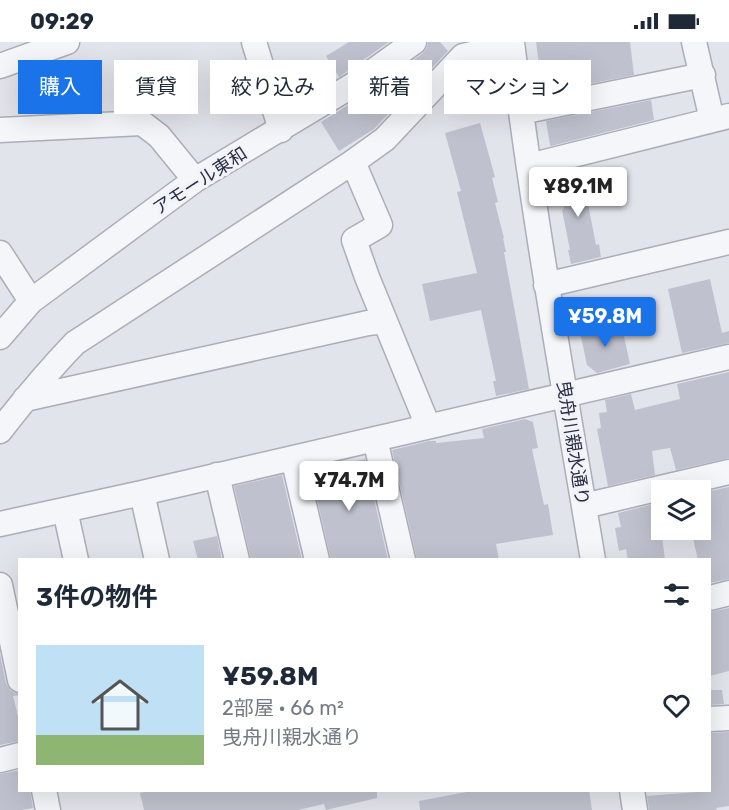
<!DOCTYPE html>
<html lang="ja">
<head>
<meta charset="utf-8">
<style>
  :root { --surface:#fff; --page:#f6f6f7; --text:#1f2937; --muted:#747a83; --line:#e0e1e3; --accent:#1a73e8 }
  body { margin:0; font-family:Rubik,"Noto Sans JP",sans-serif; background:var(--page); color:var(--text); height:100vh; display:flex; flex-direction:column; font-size:22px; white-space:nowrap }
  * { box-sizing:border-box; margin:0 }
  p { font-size:20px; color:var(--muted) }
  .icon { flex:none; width:33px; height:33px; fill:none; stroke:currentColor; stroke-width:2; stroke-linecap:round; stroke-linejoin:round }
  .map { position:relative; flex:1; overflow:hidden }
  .sheet { position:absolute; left:18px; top:516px; width:693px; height:234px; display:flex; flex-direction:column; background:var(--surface); border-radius:0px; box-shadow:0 6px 24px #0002 }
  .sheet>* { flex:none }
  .top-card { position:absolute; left:18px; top:18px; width:693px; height:54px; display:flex; gap:12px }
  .tools { position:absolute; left:651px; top:438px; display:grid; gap:12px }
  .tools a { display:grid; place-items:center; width:60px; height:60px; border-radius:0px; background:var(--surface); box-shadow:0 6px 24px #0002; font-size:30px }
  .price { position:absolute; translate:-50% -51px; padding:0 14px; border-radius:6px; background:#fff; color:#222; font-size:20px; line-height:39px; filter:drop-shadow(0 2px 3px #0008) }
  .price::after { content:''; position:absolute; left:50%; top:36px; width:18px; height:14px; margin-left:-9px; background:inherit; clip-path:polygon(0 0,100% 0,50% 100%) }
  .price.on { background:var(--accent); color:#fff }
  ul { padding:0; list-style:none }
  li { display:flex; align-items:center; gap:18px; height:150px; padding:0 18px }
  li+li { border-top:2px solid var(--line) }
  li span { display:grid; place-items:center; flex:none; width:168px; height:120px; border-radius:0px; color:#555 }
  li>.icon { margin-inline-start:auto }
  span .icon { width:72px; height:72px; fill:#fffc; stroke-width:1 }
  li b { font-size:26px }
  h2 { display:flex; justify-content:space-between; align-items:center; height:72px; padding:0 18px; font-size:26px }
  .pill { padding:0 21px; border-radius:0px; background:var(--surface); box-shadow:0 6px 24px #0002; font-size:21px; line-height:54px }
  .pill.on { background:var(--accent); color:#fff }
  .status { display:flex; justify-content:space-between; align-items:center; height:42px; padding:0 30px; background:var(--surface); direction:ltr }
  .status svg { height:16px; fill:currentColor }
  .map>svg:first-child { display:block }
  .building { fill:#bfc2ce }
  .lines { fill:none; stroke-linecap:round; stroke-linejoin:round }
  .minor-casing { stroke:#abadb9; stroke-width:27 }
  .minor { stroke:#f5f6f9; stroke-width:24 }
  .labels { text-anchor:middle; stroke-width:6; stroke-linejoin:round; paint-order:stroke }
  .street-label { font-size:18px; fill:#2a2e44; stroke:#f2f3f8 }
</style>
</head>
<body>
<div class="status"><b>09:29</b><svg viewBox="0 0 49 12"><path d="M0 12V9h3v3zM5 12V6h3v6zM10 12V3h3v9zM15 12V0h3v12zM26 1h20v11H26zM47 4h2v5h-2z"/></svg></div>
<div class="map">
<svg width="729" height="768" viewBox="0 0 729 768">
  <rect width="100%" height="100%" fill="#e2e4eb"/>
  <path class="building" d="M349,0H389L339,35L326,14Z
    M428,0H440L448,9L374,87L339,109L321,80L366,52L422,12L427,6Z
    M536,0H630L634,33L548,50L545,22H539Z
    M651,58L654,78L551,104L550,103L546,79Z
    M480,81L495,135L492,136L498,160L495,161L504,196H503L506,210H504L529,347L496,354L493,339H496L481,268L430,279L422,242L477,231L457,150L461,149L445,91Z
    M581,126L596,203L599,202L601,215L571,222L568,208H570L562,168L564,167L557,132Z
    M710,237L722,291L729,289V301L682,311L668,247Z
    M621,281L630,322L597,331L587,323L580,290Z
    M729,330V416L676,428L670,406L652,409L655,433L608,444L597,387L601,386L599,371L607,370L605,358L631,352L635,368L680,357L677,342Z
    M525,377L533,380L538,406L532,407L544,463L548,462L553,493L496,502L499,518H417L392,408L429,399H436V401L484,396L482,387Z
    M365,417L388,518H331L310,427L333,421L334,424Z
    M282,433L302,518H251L234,444Z
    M729,445V537L710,541V518H698L691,488H700V451Z
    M658,461L665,518H628L626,507L619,509L615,486L621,485L618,471Z
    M217,494L222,518H198L193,499Z
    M729,566V629L710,634V570Z
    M0,612L6,641L10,648L15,651L20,652V653L13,654L20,682V699L0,703Z
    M710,648H722L724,662L710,663Z
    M729,690V764L716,766L717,768H649L647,754L697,750V748H710V691Z
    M20,728V748H30L33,766L22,768H0V732Z
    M153,748H377V756L326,768L324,762L298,768H144L140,751Z
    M477,748H589L592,768H420L419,759Z"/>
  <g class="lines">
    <defs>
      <path id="minor" d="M254,0L281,88
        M512,0C533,173 564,345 593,518
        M694,0L712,78
        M0,24L67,0
        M521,70L703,33
        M0,88L142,81L159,94L195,138
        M353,120L380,183L354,198L367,235L428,384
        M529,124L729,74
        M0,211L31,259
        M546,243L729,200
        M0,295L31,259L195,138L358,40L414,0
        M25,357L368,281L385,279
        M0,389C24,358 48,329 75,301L353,120L385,97L463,14L481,10L512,6
        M375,397L403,518
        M293,416L317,518
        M217,433L237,518
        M142,451L157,518
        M584,464L729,430
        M65,468L76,518
        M0,482L142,451L729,315
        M0,543L20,638
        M710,556L729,551
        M710,677L729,676
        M0,718L20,713
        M44,748L48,768
        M632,748L635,768"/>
    </defs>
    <use href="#minor" class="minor-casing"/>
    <use href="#minor" class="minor"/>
  </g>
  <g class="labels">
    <g class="street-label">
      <text transform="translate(200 139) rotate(-33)" y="6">アモール東和</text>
      <text transform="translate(573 401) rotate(81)" y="6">曳舟川親水通り</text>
    </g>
  </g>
</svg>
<div class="tools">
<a><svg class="icon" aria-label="layers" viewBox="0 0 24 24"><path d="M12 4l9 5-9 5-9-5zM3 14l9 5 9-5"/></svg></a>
</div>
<b class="price" style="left:578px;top:176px">¥89.1M</b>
<b class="price on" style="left:605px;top:306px">¥59.8M</b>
<b class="price" style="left:349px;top:470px">¥74.7M</b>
<div class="top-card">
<a class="pill on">購入</a>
<a class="pill">賃貸</a>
<a class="pill">絞り込み</a>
<a class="pill">新着</a>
<a class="pill">マンション</a>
</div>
<section class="sheet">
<h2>3件の物件<svg class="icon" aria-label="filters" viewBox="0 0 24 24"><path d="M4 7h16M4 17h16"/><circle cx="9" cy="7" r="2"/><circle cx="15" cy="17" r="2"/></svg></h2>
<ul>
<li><span style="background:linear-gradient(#bfe0f5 75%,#8fb573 0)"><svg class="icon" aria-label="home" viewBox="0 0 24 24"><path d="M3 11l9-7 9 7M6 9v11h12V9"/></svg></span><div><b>¥59.8M</b><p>2部屋 · 66 m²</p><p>曳舟川親水通り</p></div><svg class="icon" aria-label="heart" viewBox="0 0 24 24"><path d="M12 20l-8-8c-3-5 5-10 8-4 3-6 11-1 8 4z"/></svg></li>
</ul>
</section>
</div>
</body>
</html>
